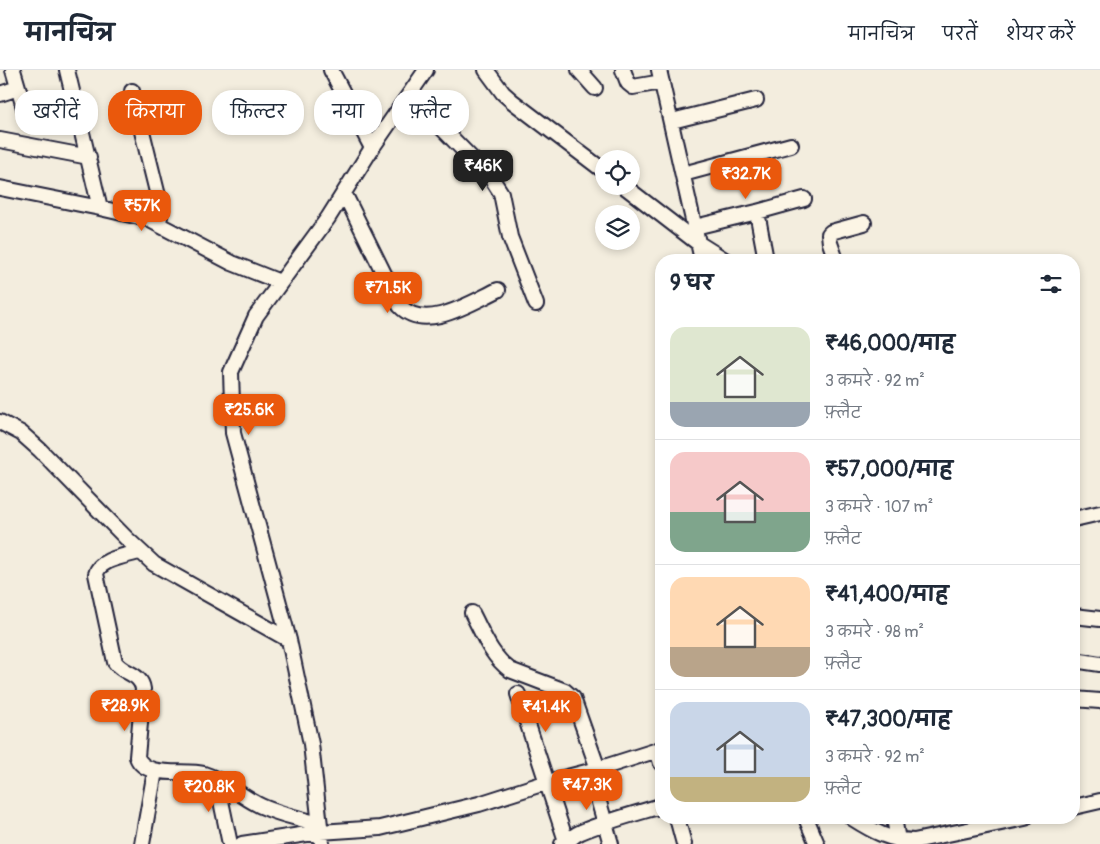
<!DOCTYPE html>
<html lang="hi">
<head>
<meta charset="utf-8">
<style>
  :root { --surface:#fff; --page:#f2f2f3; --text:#1f2937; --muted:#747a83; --line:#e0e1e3; --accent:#ea580c }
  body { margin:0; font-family:Pangolin,"Playpen Sans Deva",sans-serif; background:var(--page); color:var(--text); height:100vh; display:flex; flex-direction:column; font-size:19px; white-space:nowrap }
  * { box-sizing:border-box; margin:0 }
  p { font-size:16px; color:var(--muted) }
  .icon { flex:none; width:28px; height:28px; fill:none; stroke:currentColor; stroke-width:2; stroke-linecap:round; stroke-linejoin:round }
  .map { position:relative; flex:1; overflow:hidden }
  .panel { position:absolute; left:655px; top:184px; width:425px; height:570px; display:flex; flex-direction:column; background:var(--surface); border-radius:20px; box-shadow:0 2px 8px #0003 }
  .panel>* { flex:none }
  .banner { position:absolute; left:15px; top:20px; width:475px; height:45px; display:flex; gap:10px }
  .fabs { position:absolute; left:595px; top:80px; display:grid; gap:10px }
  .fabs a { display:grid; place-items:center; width:45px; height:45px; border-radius:50%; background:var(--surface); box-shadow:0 2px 8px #0003; font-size:25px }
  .price { position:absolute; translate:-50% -42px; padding:0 11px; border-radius:10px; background:var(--accent); color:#fff; font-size:16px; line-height:32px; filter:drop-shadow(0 1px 2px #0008) }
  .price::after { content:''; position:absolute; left:50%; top:30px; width:15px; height:11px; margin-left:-8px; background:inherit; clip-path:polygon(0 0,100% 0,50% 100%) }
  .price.current { background:#222; color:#fff }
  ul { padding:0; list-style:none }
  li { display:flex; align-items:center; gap:15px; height:125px; padding:0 15px }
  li+li { border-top:1px solid var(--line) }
  li span { display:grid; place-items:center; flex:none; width:140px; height:100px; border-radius:15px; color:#555 }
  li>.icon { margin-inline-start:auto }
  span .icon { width:60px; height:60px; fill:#fffc; stroke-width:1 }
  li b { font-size:21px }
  h2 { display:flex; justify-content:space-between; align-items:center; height:60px; padding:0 15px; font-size:21px }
  .pill { padding:0 18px; border-radius:20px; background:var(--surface); box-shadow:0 2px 8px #0003; font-size:18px; line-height:45px }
  .pill.current { background:var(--accent); color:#fff }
  header { display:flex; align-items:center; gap:30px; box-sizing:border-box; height:70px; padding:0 25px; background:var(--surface); border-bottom:1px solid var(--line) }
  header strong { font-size:24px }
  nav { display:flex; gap:28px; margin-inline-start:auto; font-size:18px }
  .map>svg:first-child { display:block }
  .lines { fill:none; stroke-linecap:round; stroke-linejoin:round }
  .minor-casing { stroke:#22223b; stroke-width:18 }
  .minor { stroke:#fcf5e5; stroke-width:14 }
</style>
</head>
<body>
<header>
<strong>मानचित्र</strong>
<nav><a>मानचित्र</a><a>परतें</a><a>शेयर करें</a></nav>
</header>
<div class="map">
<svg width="1100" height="774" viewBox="0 0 1100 774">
  <rect width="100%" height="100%" fill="#f3edde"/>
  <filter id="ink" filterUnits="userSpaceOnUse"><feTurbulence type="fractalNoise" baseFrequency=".02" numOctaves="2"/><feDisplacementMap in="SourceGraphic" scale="10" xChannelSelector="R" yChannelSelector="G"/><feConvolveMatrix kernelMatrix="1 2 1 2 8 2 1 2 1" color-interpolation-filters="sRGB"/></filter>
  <g filter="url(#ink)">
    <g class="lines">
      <defs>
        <path id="minor" d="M13,0L25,41
          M67,0L100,138
          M331,0L372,78
          M486,0L503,23L512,31L604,101
          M579,0L595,18
          M623,0L628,13L633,17L662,12
          M659,0L702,190
          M132,21L161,138L159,154
          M0,24L18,18
          M396,43L409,50L425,44L430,46L492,109L501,123L510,167L536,234
          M672,51L756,30
          M0,70L89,87
          M683,104L791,75
          M624,116L698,173L725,190
          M0,118L100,138L148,149L232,193L280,212
          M344,123L400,236C425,263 472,232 498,220
          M757,142L766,190
          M695,157L757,142L804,129
          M836,190L830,173L829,164L831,162L864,153
          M0,352L21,363L40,380L126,468L154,494L289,570
          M1074,449L1100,443
          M139,482C126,486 99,489 96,504L115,592C123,604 141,603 143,619L137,687C145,709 185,699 204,704C224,710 239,725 257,734C276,744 299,748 319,754
          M472,543C483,564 491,586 510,600L565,621L573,628L598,699
          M1074,546L1100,549
          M1074,590L1100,594
          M518,624L567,774
          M1074,629L1100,631
          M657,680L661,693
          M590,701L611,774
          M225,714L221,731L230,774
          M1074,737L1100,731
          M677,748L684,774
          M806,748L817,774
          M852,748C874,762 889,770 914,771L1025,748
          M894,748L898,770
          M142,774L155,701
          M242,774L320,762L380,758L479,734L548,712L598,699L661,679
          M322,774L311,674L289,570L233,363L231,302L256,246L328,148L372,78L426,0
          M562,774C569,772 573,765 581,762C607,751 634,744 661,736"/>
      </defs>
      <use href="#minor" class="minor-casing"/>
      <use href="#minor" class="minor"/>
    </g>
  </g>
</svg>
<div class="fabs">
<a><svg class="icon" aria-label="locate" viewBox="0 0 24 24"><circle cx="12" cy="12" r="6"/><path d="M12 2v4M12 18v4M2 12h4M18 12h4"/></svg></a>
<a><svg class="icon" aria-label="layers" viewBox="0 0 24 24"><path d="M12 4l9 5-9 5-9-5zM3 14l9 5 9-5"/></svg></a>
</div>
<b class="price current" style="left:483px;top:122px">₹46K</b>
<b class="price" style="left:746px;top:130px">₹32.7K</b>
<b class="price" style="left:142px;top:162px">₹57K</b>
<b class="price" style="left:388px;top:244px">₹71.5K</b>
<b class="price" style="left:249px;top:366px">₹25.6K</b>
<b class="price" style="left:125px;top:662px">₹28.9K</b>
<b class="price" style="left:546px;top:663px">₹41.4K</b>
<b class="price" style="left:587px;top:741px">₹47.3K</b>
<b class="price" style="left:209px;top:743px">₹20.8K</b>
<div class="banner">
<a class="pill">खरीदें</a>
<a class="pill current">किराया</a>
<a class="pill">फ़िल्टर</a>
<a class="pill">नया</a>
<a class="pill">फ़्लैट</a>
</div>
<section class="panel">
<h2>9 घर<svg class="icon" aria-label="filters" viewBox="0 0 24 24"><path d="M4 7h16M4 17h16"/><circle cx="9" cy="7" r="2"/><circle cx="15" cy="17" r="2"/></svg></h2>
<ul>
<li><span style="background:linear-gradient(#dfe7d0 75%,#9aa5b1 0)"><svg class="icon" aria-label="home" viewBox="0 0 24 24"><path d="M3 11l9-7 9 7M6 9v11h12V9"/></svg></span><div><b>₹46,000/माह</b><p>3 कमरे · 92 m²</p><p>फ़्लैट</p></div></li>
<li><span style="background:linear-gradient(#f6c9c9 60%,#7fa58c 0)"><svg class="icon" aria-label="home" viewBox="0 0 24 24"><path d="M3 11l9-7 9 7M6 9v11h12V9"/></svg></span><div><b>₹57,000/माह</b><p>3 कमरे · 107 m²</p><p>फ़्लैट</p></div></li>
<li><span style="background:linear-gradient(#ffd9b3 70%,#b9a48a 0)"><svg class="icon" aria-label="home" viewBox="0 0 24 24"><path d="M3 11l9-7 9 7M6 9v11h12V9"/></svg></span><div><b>₹41,400/माह</b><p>3 कमरे · 98 m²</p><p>फ़्लैट</p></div></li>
<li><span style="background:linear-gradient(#c9d6e8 75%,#c2b280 0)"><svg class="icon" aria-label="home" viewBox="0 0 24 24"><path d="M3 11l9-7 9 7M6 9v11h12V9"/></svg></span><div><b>₹47,300/माह</b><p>3 कमरे · 92 m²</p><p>फ़्लैट</p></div></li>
</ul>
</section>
</div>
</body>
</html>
